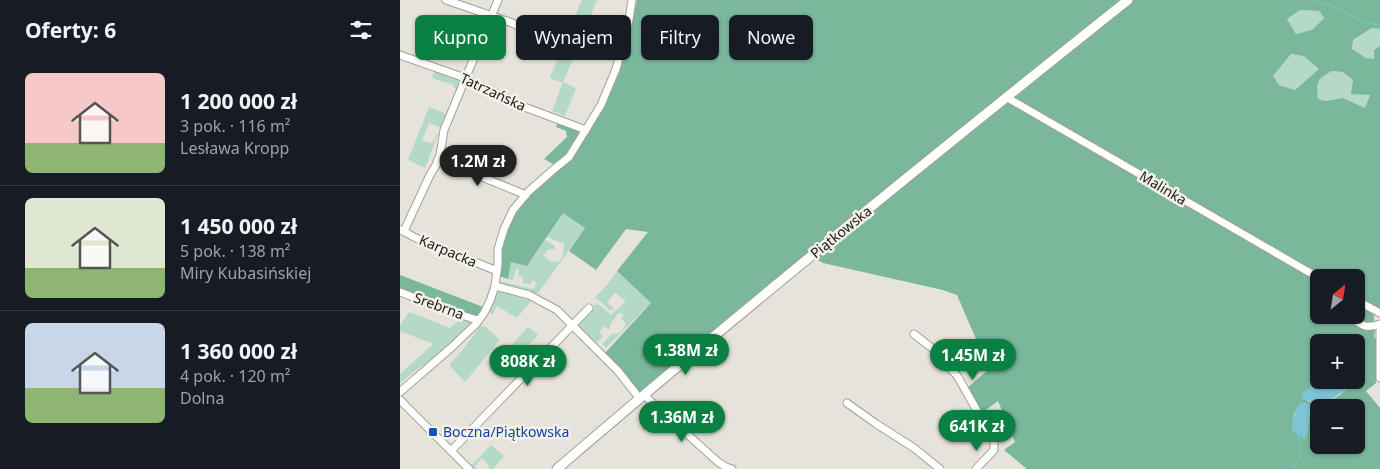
<!DOCTYPE html>
<html lang="pl">
<head>
<meta charset="utf-8">
<style>
  :root { --surface:#171b24; --page:#20242c; --text:#f1f3f6; --muted:#9ea1a6; --line:#363941; --accent:#0b8043 }
  body { margin:0; font-family:"Noto Sans",sans-serif; background:var(--page); color:var(--text); height:100vh; display:flex; flex-direction:column; font-size:19px; white-space:nowrap }
  * { box-sizing:border-box; margin:0 }
  p { font-size:16px; color:var(--muted) }
  .icon { flex:none; width:28px; height:28px; fill:none; stroke:currentColor; stroke-width:2; stroke-linecap:round; stroke-linejoin:round }
  .map { position:relative; flex:1; overflow:hidden }
  .sheet { display:flex; flex-direction:column; background:var(--surface); width:400px }
  .sheet>* { flex:none }
  .guide { position:absolute; left:15px; top:15px; width:475px; height:45px; display:flex; gap:10px }
  .needle { width:32px; rotate:30deg }
  .buttons { position:absolute; left:910px; top:269px; display:grid; gap:10px }
  .buttons a { display:grid; place-items:center; width:55px; height:55px; border-radius:8px; background:var(--surface); box-shadow:0 1px 4px #0004; font-size:25px }
  .price { position:absolute; translate:-50% -42px; padding:0 11px; border-radius:18px; background:var(--accent); color:#fff; font-size:16px; line-height:32px; filter:drop-shadow(0 1px 2px #0008) }
  .price::after { content:''; position:absolute; left:50%; top:30px; width:15px; height:11px; margin-left:-8px; background:inherit; clip-path:polygon(0 0,100% 0,50% 100%) }
  .price.selected { background:#222; color:#fff }
  ul { padding:0; list-style:none }
  li { display:flex; align-items:center; gap:15px; height:125px; padding:0 25px }
  li+li { border-top:1px solid var(--line) }
  li span { display:grid; place-items:center; flex:none; width:140px; height:100px; border-radius:8px; color:#555 }
  li>.icon { margin-inline-start:auto }
  span .icon { width:60px; height:60px; fill:#fffc; stroke-width:1 }
  li b { font-size:21px }
  h2 { display:flex; justify-content:space-between; align-items:center; height:60px; padding:0 25px; font-size:21px }
  .pill { padding:0 18px; border-radius:8px; background:var(--surface); box-shadow:0 1px 4px #0004; font-size:18px; line-height:45px }
  .pill.selected { background:var(--accent); color:#fff }
  main { display:flex; flex:1; min-height:0 }
  .map>svg:first-child { display:block }
  .green { fill:#b4d9c7 }
  .forest { fill:#7ab79b; fill-rule:evenodd }
  .water { fill:#7ec4d6 }
  .lines { fill:none; stroke-linecap:round; stroke-linejoin:round }
  .stream { stroke:#7ec4d6; stroke-width:1 }
  .minor-casing { stroke:#a2a097; stroke-width:9 }
  .major-casing { stroke:#a2a097; stroke-width:11 }
  .minor { stroke:#fff; stroke-width:7 }
  .major { stroke:#fff; stroke-width:9 }
  .transit-dot { fill:#1a4fb4; stroke:#f3f1e8; stroke-width:2 }
  .labels { text-anchor:middle; stroke-width:5; stroke-linejoin:round; paint-order:stroke }
  .street-label { font-size:14px; fill:#21201d; stroke:#f3f1e8 }
  .transit-label { font-size:14px; fill:#164399; stroke:#f3f1e8; text-anchor:start }
</style>
</head>
<body>
<main>
<section class="sheet">
<h2>Oferty: 6<svg class="icon" aria-label="filters" viewBox="0 0 24 24"><path d="M4 7h16M4 17h16"/><circle cx="9" cy="7" r="2"/><circle cx="15" cy="17" r="2"/></svg></h2>
<ul>
<li><span style="background:linear-gradient(#f6c9c9 70%,#8fb573 0)"><svg class="icon" aria-label="home" viewBox="0 0 24 24"><path d="M3 11l9-7 9 7M6 9v11h12V9"/></svg></span><div><b>1 200 000 zł</b><p>3 pok. · 116 m²</p><p>Lesława Kropp</p></div></li>
<li><span style="background:linear-gradient(#dfe7d0 70%,#8fb573 0)"><svg class="icon" aria-label="home" viewBox="0 0 24 24"><path d="M3 11l9-7 9 7M6 9v11h12V9"/></svg></span><div><b>1 450 000 zł</b><p>5 pok. · 138 m²</p><p>Miry Kubasińskiej</p></div></li>
<li><span style="background:linear-gradient(#c9d6e8 65%,#8fb573 0)"><svg class="icon" aria-label="home" viewBox="0 0 24 24"><path d="M3 11l9-7 9 7M6 9v11h12V9"/></svg></span><div><b>1 360 000 zł</b><p>4 pok. · 120 m²</p><p>Dolna</p></div></li>
</ul>
</section>
<div class="map">
<svg width="980" height="469" viewBox="0 0 980 469">
  <rect width="100%" height="100%" fill="#e6e4da"/>
  <path class="green" d="M182,0H197L178,45L165,39Z
    M900,10L919,11L924,18L911,31L896,34L887,19Z
    M972,28L980,29V46L974,50V59L966,58L952,50L953,41Z
    M162,48L175,54L163,82L176,88L165,116L152,111L163,83L150,78Z
    M891,54L904,55L919,69L895,90L879,85L873,76Z
    M35,70L57,78L60,84L43,127L41,128L29,123L22,141L32,143L37,134H38L25,168L8,160L29,107L46,114L56,90L53,85L32,78Z
    M932,71L943,72L970,95L965,108L943,98L926,101L918,99C916,81 916,80 932,71Z
    M163,212L185,228L138,293L131,294L100,285L99,283L100,281L134,289L136,282L132,281L131,285L123,283V277L118,276L119,270L116,269L113,280L108,279L111,262L127,266L145,240L154,245L155,249L154,250L151,249L148,250L144,255L145,257L150,261L158,262L163,256L164,244L147,237Z
    M217,271L251,303L206,348L202,344L212,334L220,333L226,324L225,322L221,319L223,315L221,313H219L210,324V328L208,329L205,326L199,332L203,337L196,343L177,324L197,303L211,315L226,301L215,293L208,301L209,305L214,308L212,310H210L196,298L190,303L207,285Z
    M101,290L129,297L130,302L117,318L97,306L92,315L89,311L96,293Z
    M9,312L50,328L62,318L69,320L72,323L59,337L24,368L21,366L0,383V374L33,344L0,331V325Z
    M80,326L86,327L99,339V341L65,382L49,365L50,364L64,348Z
    M128,327L138,335L120,355L111,346Z
    M91,445L104,456L93,469H89V466L82,458L75,466L77,468L75,469L71,466Z"/>
  <path class="forest" d="M237,0H980V29L972,28L953,40L952,49L966,58L974,59V50L980,46V310L974,314V322L970,325L975,330L974,337L977,340L976,383L966,391L980,408V469H627L604,450L615,442L598,401L582,413L566,389L589,369L557,295L543,290L423,263L408,254L239,394L205,353L251,303L217,271L248,232L226,229L196,270L169,251L185,228L163,213L127,266L111,262L108,279L99,276L101,249L114,214L132,193L172,159L203,107L220,71L233,19ZM900,10L919,11L924,18L912,30L896,34L887,19ZM891,54L904,56L919,69L895,90L879,85L873,76ZM932,71L943,72L953,80L951,94L970,95L965,108L943,98L926,101L918,99C916,81 917,79 932,71ZM919,278H956V315H919ZM919,342H956V380H949L952,384C943,393 929,405 915,404C912,403 907,400 903,399L921,380H919ZM900,403H904L911,406L906,436L892,428L894,414ZM919,408H956V445H919Z
    M158,122L178,130L179,136L166,155L153,164L144,159L167,137L166,131L156,127Z
    M0,275L83,307L78,315L73,317L0,290Z"/>
  <path class="water" d="M921,380H949L952,384C941,395 930,399 918,408L910,401L903,399L901,394Z
    M900,403H904L911,406L906,436L904,439C901,437 895,434 893,431C890,426 896,407 900,403Z"/>
  <g class="lines">
    <path class="stream" d="M915,0L935,7L964,22L980,25
      M893,469L901,456L898,434"/>
    <defs>
      <path id="minor" d="M46,0L107,21L184,54L186,50
        M0,55L65,78L127,108L186,130
        M606,97L919,278
        M38,159L126,195
        M1,230L16,238L97,271
        M4,231L30,175L36,165L40,155L44,130L98,0
        M95,286L129,295L157,310L218,371L240,399
        M0,292L51,312L78,320
        M956,300L980,313
        M949,315C960,324 965,330 980,324
        M980,330V378
        M514,334L533,349L558,377L594,441V450L576,469
        M0,392L52,347L76,324L84,313L90,301L95,286L98,264V249L104,229L113,210L129,191L153,170L169,157L201,105L216,69L229,20L232,0
        M244,395L318,462L326,467L332,469
        M0,400L69,469
        M447,403L475,423L514,448L540,469
        M51,451L189,308"/>
      <path id="major" d="M157,469C344,308 536,153 728,0"/>
    </defs>
    <use href="#minor" class="minor-casing"/>
    <use href="#major" class="major-casing"/>
    <use href="#minor" class="minor"/>
    <use href="#major" class="major"/>
  </g>
  <rect class="transit-dot" x="28" y="427" width="10" height="10" rx="2.5"/>
  <g class="labels">
    <g class="street-label">
      <text transform="translate(93 92) rotate(25)" y="5">Tatrzańska</text>
      <text transform="translate(763 188) rotate(31)" y="5">Malinka</text>
      <text transform="translate(441 232) rotate(-39)" y="5">Piątkowska</text>
      <text transform="translate(48 251) rotate(23)" y="5">Karpacka</text>
      <text transform="translate(39 306) rotate(20)" y="5">Srebrna</text>
    </g>
    <g class="transit-label">
      <text x="43" y="437">Boczna/Piątkowska</text>
    </g>
  </g>
</svg>
<div class="buttons">
<a><svg class="needle" viewBox="-14 -14 28 28"><path d="M0-13l5 13h-10z" fill="#e53935"/><path d="M0 13l5-13h-10z" fill="#9ea1a6"/></svg></a>
<a>+</a>
<a>−</a>
</div>
<b class="price selected" style="left:78px;top:187px">1.2M zł</b>
<b class="price" style="left:286px;top:376px">1.38M zł</b>
<b class="price" style="left:573px;top:381px">1.45M zł</b>
<b class="price" style="left:128px;top:387px">808K zł</b>
<b class="price" style="left:282px;top:443px">1.36M zł</b>
<b class="price" style="left:577px;top:452px">641K zł</b>
<div class="guide">
<a class="pill selected">Kupno</a>
<a class="pill">Wynajem</a>
<a class="pill">Filtry</a>
<a class="pill">Nowe</a>
</div>
</div>
</main>
</body>
</html>
